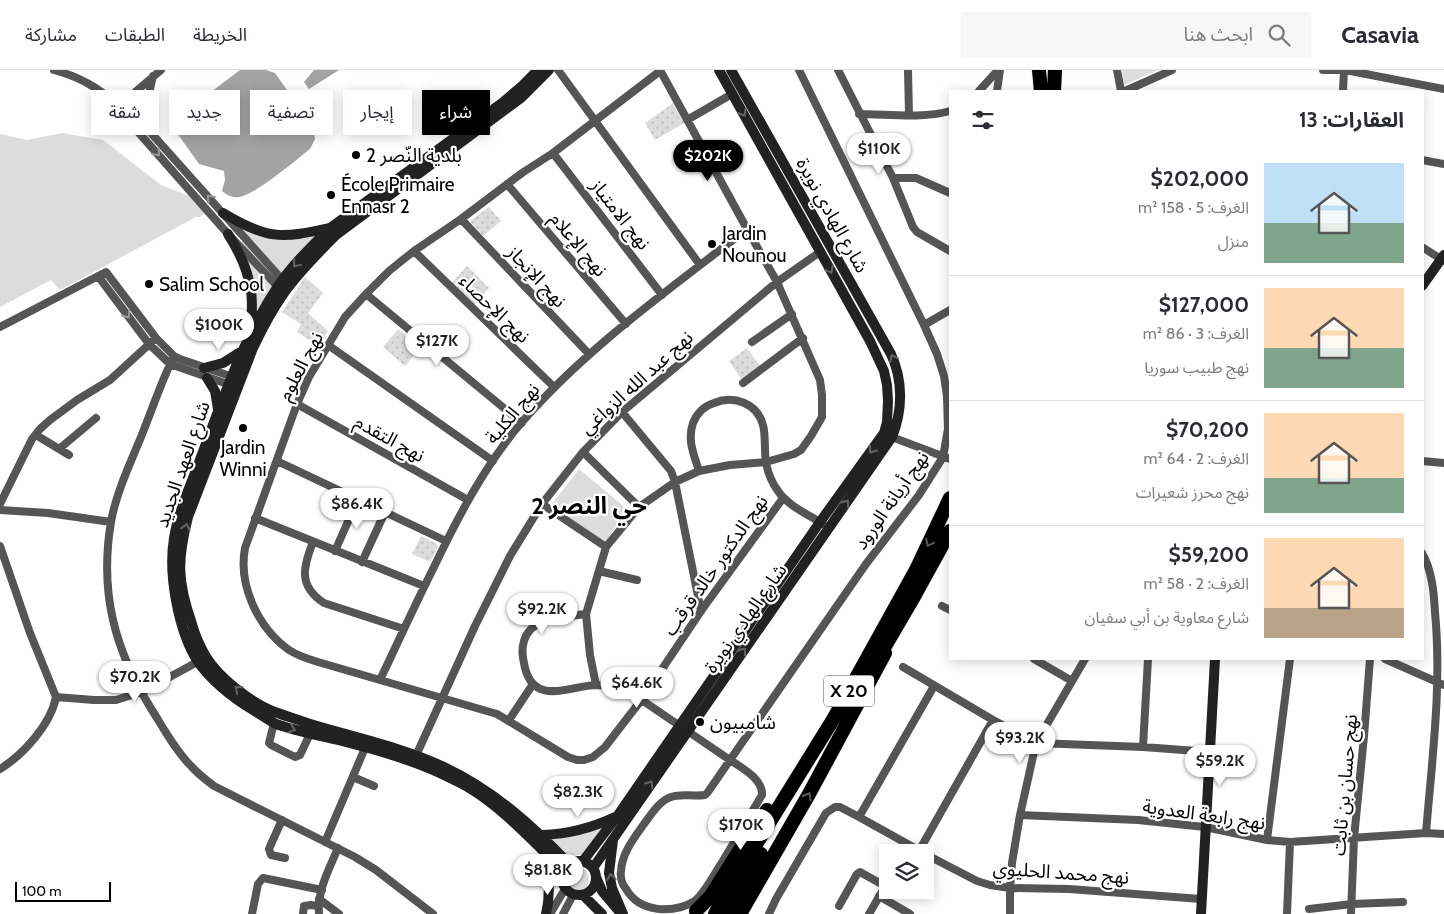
<!DOCTYPE html>
<html lang="ar">
<head>
<meta charset="utf-8">
<style>
  :root { --surface:#fff; --page:#f7f7f7; --text:#2b2b33; --muted:#7c7c81; --line:#e1e1e2; --accent:#000 }
  body { margin:0; font-family:Cabin,"Noto Sans Arabic",sans-serif; background:var(--page); color:var(--text); direction:rtl; height:100vh; display:flex; flex-direction:column; font-size:19px; white-space:nowrap }
  * { box-sizing:border-box; margin:0 }
  p { font-size:16px; color:var(--muted) }
  .icon { flex:none; width:28px; height:28px; fill:none; stroke:currentColor; stroke-width:2; stroke-linecap:round; stroke-linejoin:round }
  .map { position:relative; flex:1; overflow:hidden; direction:ltr }
  .sheet { position:absolute; left:949px; top:20px; width:475px; height:570px; display:flex; flex-direction:column; background:var(--surface); border-radius:0px; box-shadow:0 2px 12px #0003; direction:rtl }
  .sheet>* { flex:none }
  .top-card { position:absolute; left:15px; top:20px; width:475px; height:45px; direction:rtl; display:flex; gap:10px }
  .tools { position:absolute; left:879px; top:774px; display:grid; gap:10px }
  .tools a { display:grid; place-items:center; width:55px; height:55px; border-radius:0px; background:var(--surface); box-shadow:0 2px 12px #0003; font-size:25px }
  .scale { position:absolute; left:15px; bottom:12px; width:96px; box-sizing:border-box; padding-left:5px; border:2px solid #000; border-top:0; font-size:14px; line-height:18px; white-space:nowrap; color:#000; -webkit-text-stroke:4px #fff; paint-order:stroke }
  .price { position:absolute; translate:-50% -42px; padding:0 11px; border-radius:18px; background:#fff; color:#222; font-size:16px; line-height:32px; filter:drop-shadow(0 1px 2px #0008) }
  .price::after { content:''; position:absolute; left:50%; top:30px; width:15px; height:11px; margin-left:-8px; background:inherit; clip-path:polygon(0 0,100% 0,50% 100%) }
  .price.on { background:var(--accent); color:#fff }
  ul { padding:0; list-style:none }
  li { display:flex; align-items:center; gap:15px; height:125px; padding:0 20px }
  li+li { border-top:1px solid var(--line) }
  li span { display:grid; place-items:center; flex:none; width:140px; height:100px; border-radius:0px; color:#555 }
  li>.icon { margin-inline-start:auto }
  span .icon { width:60px; height:60px; fill:#fffc; stroke-width:1 }
  li b { font-size:21px }
  h2 { display:flex; justify-content:space-between; align-items:center; height:60px; padding:0 20px; font-size:21px }
  .chip { padding:0 18px; border-radius:0px; background:var(--surface); box-shadow:0 2px 12px #0003; font-size:18px; line-height:45px }
  .chip.on { background:var(--accent); color:#fff }
  header { display:flex; align-items:center; gap:30px; box-sizing:border-box; height:70px; padding:0 25px; background:var(--surface); border-bottom:1px solid var(--line) }
  header strong { font-size:24px }
  nav { display:flex; gap:28px; margin-inline-start:auto; font-size:18px }
  .search { width:350px; height:45px; background:var(--page); display:flex; align-items:center; gap:12px; box-sizing:border-box; padding:0 18px; border-radius:0px; color:var(--muted); font-size:19px }
  .map>svg:first-child { display:block }
  .green { fill:#dcdcdc }
  .garden { fill:url(#garden-dots) }
  .water { fill:#a3a3a3 }
  .lines { fill:none; stroke-linecap:round; stroke-linejoin:round }
  .highway-casing { stroke:#dbdbdb; stroke-width:15 }
  .street { stroke:#555; stroke-width:8 }
  .secondary { stroke:#222; stroke-width:10 }
  .highway { stroke:#000; stroke-width:14 }
  .oneway { stroke:#646464 }
  .oneway2 { stroke:#999 }
  .oneway3 { stroke:#595959 }
  .poi-dot { fill:#000; stroke:#fff; stroke-width:2 }
  .labels { text-anchor:middle; stroke-width:4.5; stroke-linejoin:round; paint-order:stroke }
  .shield { fill:#fff; stroke:#4c4c4c; stroke-width:1 }
  .shield-label { font-size:18px; font-weight:bold; fill:#000 }
  .poi-label { font-size:19px; fill:#000; stroke:#fff; text-anchor:start }
  .street-label { font-size:19px; fill:#000; stroke:#fff }
  .district-label { font-size:24px; font-weight:bold; fill:#000; stroke:#fff }
</style>
</head>
<body>
<header>
<strong>Casavia</strong>
<div class="search"><svg class="icon" aria-label="search" viewBox="0 0 24 24"><circle cx="10" cy="10" r="6"/><path d="M15 15l6 6"/></svg>ابحث هنا</div>
<nav><a>الخريطة</a><a>الطبقات</a><a>مشاركة</a></nav>
</header>
<div class="map">
<svg width="1444" height="844" viewBox="0 0 1444 844">
  <defs>
    <pattern id="garden-dots" width="8" height="8" patternUnits="userSpaceOnUse" patternTransform="scale(1.25)"><rect width="8" height="8" fill="#dcdcdc"/><path d="M2 2h.1M6 6h.1" fill="none" stroke="#bbb" stroke-width="1.8" stroke-linecap="round"/></pattern>
  </defs>
  <rect width="100%" height="100%" fill="#fff"/>
  <path class="green" d="M1122,0H1158L1124,15Z
    M62,63L103,70L161,115L189,126L205,143L200,147H196L60,220L51,210L0,237V64L27,70Z
    M241,157L319,163L301,180L283,203L254,251L243,184Z
    M579,399L627,439L605,473L568,448L552,434Z
    M603,756L583,785H576L570,788L551,770Z
    M565 809a12 12 0 1 1 24 0a12 12 0 1 1-24 0Z"/>
  <path class="garden" d="M673,33L684,53L655,70L645,53Z
    M489,137L501,151L483,166L470,151Z
    M467,196L489,218L473,236L451,214Z
    M305,207L323,223L308,243L328,261L319,276L297,262L301,254L282,242Z
    M398,259L420,278L405,296L383,277Z
    M747,278L760,296L742,310L729,291Z
    M421,466L437,474V479L430,492L412,484Z"/>
  <path class="water" d="M240,0H266L275,3L313,57L315,69L310,79C296,90 255,125 239,127C232,128 227,125 222,121L225,110L224,101L199,94L170,53Z
    M314,0H339L309,19L304,12Z"/>
  <g class="lines">
    <defs>
      <path id="highway" d="M1039,0L1041,21
        M1054,21L1055,0
        M877,590L912,530L950,461
        M696,841L710,827L748,767L767,740
        M715,844L735,808L834,648L916,500L950,428
        M726,844L761,784
        M740,844L809,724L885,583"/>
    </defs>
    <use href="#highway" class="highway-casing"/>
    <path class="street" d="M54,0C69,4 81,9 94,17C103,22 111,31 121,34L150,62
      M558,0L700,195
      M838,0L893,108L913,157L917,162L950,181
      M908,0L909,45
      M1117,0L1121,21
      M1323,0H1345L1444,19
      M660,1L553,83L522,103L461,149L414,181L389,201L366,224L345,247L309,307L297,334L245,478C238,515 258,558 289,580C298,586 308,589 318,592L497,644L568,687L577,690H584L593,687L605,677L642,629L701,541L783,428
      M153,6C147,30 145,40 151,63L286,214
      M979,21L998,0
      M997,21L1000,0
      M1125,21L1172,0
      M1343,21L1344,0
      M115,32L117,38L228,164L281,220
      M119,36L161,0
      M859,44C887,44 922,49 950,41
      M687,50L732,24
      M553,83L662,225
      M1422,90L1444,94
      M893,108H916L950,123
      M507,114L626,254
      M461,149L589,284
      M1422,177L1444,191
      M414,181L554,317
      M98,206L149,274L170,294L233,316
      M366,224L522,353
      M924,255L950,240
      M0,257L106,202L156,268L174,286L180,289L236,308
      M752,272L792,244
      M328,275L493,391
      M174,286C161,312 152,340 141,367C130,394 116,423 111,452C99,523 115,581 152,640C164,659 175,680 191,696C198,704 206,710 214,716L355,787L376,800L433,844
      M743,313L803,268
      M297,334L468,430
      M622,342L671,401L675,412L701,541
      M36,365L69,385
      M889,366L950,389
      M59,379L96,348
      M583,382L639,437
      M277,391L446,471
      M1422,391L1444,393
      M699,401C694,385 687,370 693,353C697,343 704,336 714,333C734,325 757,333 763,355C766,367 764,380 766,393C768,403 772,413 778,421C787,435 809,445 823,454
      M0,434L32,369L40,359L50,350L77,330L110,310L156,268
      M542,434L606,477
      M0,440L48,443L111,452
      M255,448L424,516
      M313,472C303,497 298,516 324,533L404,559
      M0,476L30,563L56,627L94,630H116L142,622L201,590
      M335,481L358,429
      M1422,483C1432,500 1434,523 1435,542C1442,616 1432,689 1426,763
      M362,492L385,442
      M599,501L637,510
      M942,536L950,540
      M586,544C565,547 531,546 524,571C521,581 523,588 525,598C535,636 569,616 596,615C608,615 619,618 630,622L730,690L866,494L919,425L943,387L948,359L947,326L944,306L937,284L924,255L799,0
      M1034,589L1072,611
      M1385,589L1444,615
      M903,597L993,650L1036,673L1143,677L1210,682
      M380,610C397,574 414,537 432,501C457,449 484,396 522,352C587,277 669,220 747,159
      M596,615L590,585L586,544L606,477L639,437L675,412L699,401L730,395L766,392L794,384L801,380L811,366L822,347V325L820,310L777,212L747,159L660,0
      M509,650L533,614
      M274,653L269,673L271,675L295,687L300,685L310,664
      M1143,677L1148,589
      M414,690L475,556L510,486L542,434L560,411L583,382L622,342L777,212L820,182
      M730,690C742,698 763,709 762,725C748,748 735,771 721,794C713,806 706,821 695,831C673,844 640,843 626,819C622,814 620,808 621,801C622,783 634,768 644,754C651,745 659,731 671,727C682,723 693,727 705,725L708,722Z
      M0,699C23,685 51,654 56,627
      M353,707L374,716
      M1020,745L1138,750L1205,757L1267,770L1290,772L1426,763L1444,764
      M859,747L934,616
      M282,750L272,772L269,779L271,785L285,788
      M1267,770L1290,589
      M325,772L365,678
      M919,781L993,650
      M925,784L977,811L990,815L1010,818L1069,819L1201,829
      M879,826L910,844
      M319,829L339,844
      M839,836L857,804L860,802L885,816
      M1309,839L1352,834L1403,832
      M252,844L258,814L263,808L322,820
      M303,844L304,836L311,835L318,836
      M319,844C317,821 329,799 338,778
      M550,844L565,819
      M563,844L573,825
      M769,844L776,829L826,743L835,737H840L859,747L922,782
      M869,844L887,813
      M1010,844V818L1012,793L1020,745L1036,673L1085,589
      M1287,844L1290,772
      M1351,844L1354,768L1364,666L1370,589"/>
    <path class="secondary" d="M538,0L522,16L502,33L330,158C312,176 293,194 278,216C242,270 221,334 198,395C189,419 178,443 174,468C168,504 178,561 198,592C212,611 233,628 253,640C260,644 268,650 276,654C296,661 317,665 338,670C373,679 410,689 442,704C452,709 462,713 471,719C505,740 534,773 563,800
      M549,0L521,28L336,165C318,183 299,202 284,223C272,240 262,259 253,278L188,447C177,490 177,511 192,554C195,565 200,576 205,585C219,608 251,633 275,642C285,646 297,649 307,653C353,667 401,677 444,697C493,720 532,755 569,794
      M223,143C266,169 281,169 329,158
      M228,164C239,181 248,200 251,221C253,234 251,247 252,260
      M1422,216L1444,185
      M204,298L223,293L242,281
      M207,308L215,321L218,339
      M542,765C568,764 592,758 615,747
      M613,770L609,803L612,818L623,844
      M562 808a17 17 0 1 1 34 0a17 17 0 1 1-34 0Z
      M583,791L618,745L820,452L884,363L887,352L888,331L887,315L884,301L870,271L719,0
      M593,798L892,367C903,340 903,310 891,284L731,0
      M596,807L602,821L618,840
      M583,825L602,844
      M546,844C551,824 548,805 547,785
      M1201,844L1215,589"/>
    <use href="#highway" class="highway"/>
  </g>
  <defs><path id="oneway-chevron" d="M-2-3.5L2.5 0L-2 3.5" fill="none" stroke-width="1.6" stroke-linecap="round" stroke-linejoin="round" transform="scale(1.25)"/></defs>
  <g class="oneway">
    <use href="#oneway-chevron" transform="translate(743 43) rotate(61)"/>
    <use href="#oneway-chevron" transform="translate(296 194) rotate(130)"/>
    <use href="#oneway-chevron" transform="translate(830 200) rotate(61)"/>
    <use href="#oneway-chevron" transform="translate(893 288) rotate(-115)"/>
    <use href="#oneway-chevron" transform="translate(872 380) rotate(125)"/>
    <use href="#oneway-chevron" transform="translate(846 433) rotate(-55)"/>
    <use href="#oneway-chevron" transform="translate(186 457) rotate(-76)"/>
    <use href="#oneway-chevron" transform="translate(743 581) rotate(-55)"/>
    <use href="#oneway-chevron" transform="translate(238 619) rotate(-141)"/>
    <use href="#oneway-chevron" transform="translate(292 659) rotate(18)"/>
    <use href="#oneway-chevron" transform="translate(650 714) rotate(-55)"/>
    <use href="#oneway-chevron" transform="translate(611 807) rotate(-96)"/>
  </g>
  <g class="oneway2">
    <use href="#oneway-chevron" transform="translate(157 83) rotate(48)"/>
    <use href="#oneway-chevron" transform="translate(210 128) rotate(-132)"/>
    <use href="#oneway-chevron" transform="translate(127 245) rotate(53)"/>
  </g>
  <g class="oneway3">
    <use href="#oneway-chevron" transform="translate(929 473) rotate(117)"/>
    <use href="#oneway-chevron" transform="translate(808 726) rotate(-60)"/>
  </g>
  <g class="poi-dot">
    <circle cx="356" cy="85" r="5"/>
    <circle cx="331" cy="125" r="5"/>
    <circle cx="712" cy="174" r="5"/>
    <circle cx="149" cy="214" r="5"/>
    <circle cx="243" cy="358" r="5"/>
    <circle cx="700" cy="652" r="5"/>
  </g>
  <g class="labels">
    <rect class="shield" x="824" y="605.5" width="50" height="31" rx="4"/>
    <g class="shield-label">
      <text x="849" y="627">X 20</text>
    </g>
    <g class="poi-label">
      <text x="366" y="92">بلدية النّصر 2</text>
      <text x="341" y="121">École Primaire<tspan x="341" dy="22">Ennasr 2</tspan></text>
      <text x="722" y="170">Jardin<tspan x="722" dy="22">Nounou</tspan></text>
      <text x="159" y="221">Salim School</text>
      <text x="243" y="384" text-anchor="middle">Jardin<tspan x="243" dy="22">Winni</tspan></text>
      <text x="710" y="659">شامبيون</text>
    </g>
    <g class="street-label">
      <text transform="translate(621 144) rotate(52)" y="7">نهج الامتياز</text>
      <text transform="translate(833 145) rotate(61)" y="7">شارع الهادي نويرة</text>
      <text transform="translate(579 174) rotate(50)" y="7">نهج الإعلام</text>
      <text transform="translate(537 206) rotate(47)" y="7">نهج الإنجاز</text>
      <text transform="translate(495 238) rotate(44)" y="7">نهج الإحصاء</text>
      <text transform="translate(300 296) rotate(-62)" y="7">نهج العلوم</text>
      <text transform="translate(636 312) rotate(-42)" y="7">نهج عبد الله الزواغي</text>
      <text transform="translate(512 343) rotate(-50)" y="7">نهج الكلية</text>
      <text transform="translate(390 368) rotate(29)" y="7">نهج التقدم</text>
      <text transform="translate(182 394) rotate(-71)" y="7">شارع العهد الجديد</text>
      <text transform="translate(891 430) rotate(-55)" y="7">نهج أريانة الورود</text>
      <text transform="translate(715 495) rotate(-55)" y="7">نهج الدكتور خالد قرقب</text>
      <text transform="translate(745 548) rotate(-55)" y="7">شارع الهادي نويرة</text>
      <text transform="translate(1344 715) rotate(-85)" y="7">نهج حسان بن ثابت</text>
      <text transform="translate(1204 744) rotate(8)" y="7">نهج رابعة العدوية</text>
      <text transform="translate(1061 802) rotate(4)" y="7">نهج محمد الحليوي</text>
    </g>
    <g class="district-label">
      <text x="589" y="444">حي النصر 2</text>
    </g>
  </g>
</svg>
<div class="tools">
<a><svg class="icon" aria-label="layers" viewBox="0 0 24 24"><path d="M12 4l9 5-9 5-9-5zM3 14l9 5 9-5"/></svg></a>
</div>
<div class="scale">100 m</div>
<b class="price" style="left:879px;top:105px">$110K</b>
<b class="price on" style="left:708px;top:112px">$202K</b>
<b class="price" style="left:219px;top:281px">$100K</b>
<b class="price" style="left:437px;top:297px">$127K</b>
<b class="price" style="left:357px;top:460px">$86.4K</b>
<b class="price" style="left:542px;top:565px">$92.2K</b>
<b class="price" style="left:135px;top:633px">$70.2K</b>
<b class="price" style="left:637px;top:639px">$64.6K</b>
<b class="price" style="left:1020px;top:694px">$93.2K</b>
<b class="price" style="left:1220px;top:717px">$59.2K</b>
<b class="price" style="left:578px;top:748px">$82.3K</b>
<b class="price" style="left:741px;top:781px">$170K</b>
<b class="price" style="left:548px;top:826px">$81.8K</b>
<div class="top-card">
<a class="chip on">شراء</a>
<a class="chip">إيجار</a>
<a class="chip">تصفية</a>
<a class="chip">جديد</a>
<a class="chip">شقة</a>
</div>
<section class="sheet">
<h2>العقارات: 13<svg class="icon" aria-label="filters" viewBox="0 0 24 24"><path d="M4 7h16M4 17h16"/><circle cx="9" cy="7" r="2"/><circle cx="15" cy="17" r="2"/></svg></h2>
<ul>
<li><span style="background:linear-gradient(#bfe0f5 60%,#7fa58c 0)"><svg class="icon" aria-label="home" viewBox="0 0 24 24"><path d="M3 11l9-7 9 7M6 9v11h12V9"/></svg></span><div><b>$202,000</b><p>الغرف: 5 · 158 m²</p><p>منزل</p></div></li>
<li><span style="background:linear-gradient(#ffd9b3 60%,#7fa58c 0)"><svg class="icon" aria-label="home" viewBox="0 0 24 24"><path d="M3 11l9-7 9 7M6 9v11h12V9"/></svg></span><div><b>$127,000</b><p>الغرف: 3 · 86 m²</p><p>نهج طبيب سوريا</p></div></li>
<li><span style="background:linear-gradient(#ffd9b3 65%,#7fa58c 0)"><svg class="icon" aria-label="home" viewBox="0 0 24 24"><path d="M3 11l9-7 9 7M6 9v11h12V9"/></svg></span><div><b>$70,200</b><p>الغرف: 2 · 64 m²</p><p>نهج محرز شعيرات</p></div></li>
<li><span style="background:linear-gradient(#ffd9b3 70%,#b9a48a 0)"><svg class="icon" aria-label="home" viewBox="0 0 24 24"><path d="M3 11l9-7 9 7M6 9v11h12V9"/></svg></span><div><b>$59,200</b><p>الغرف: 2 · 58 m²</p><p>شارع معاوية بن أبي سفيان</p></div></li>
</ul>
</section>
</div>
</body>
</html>
